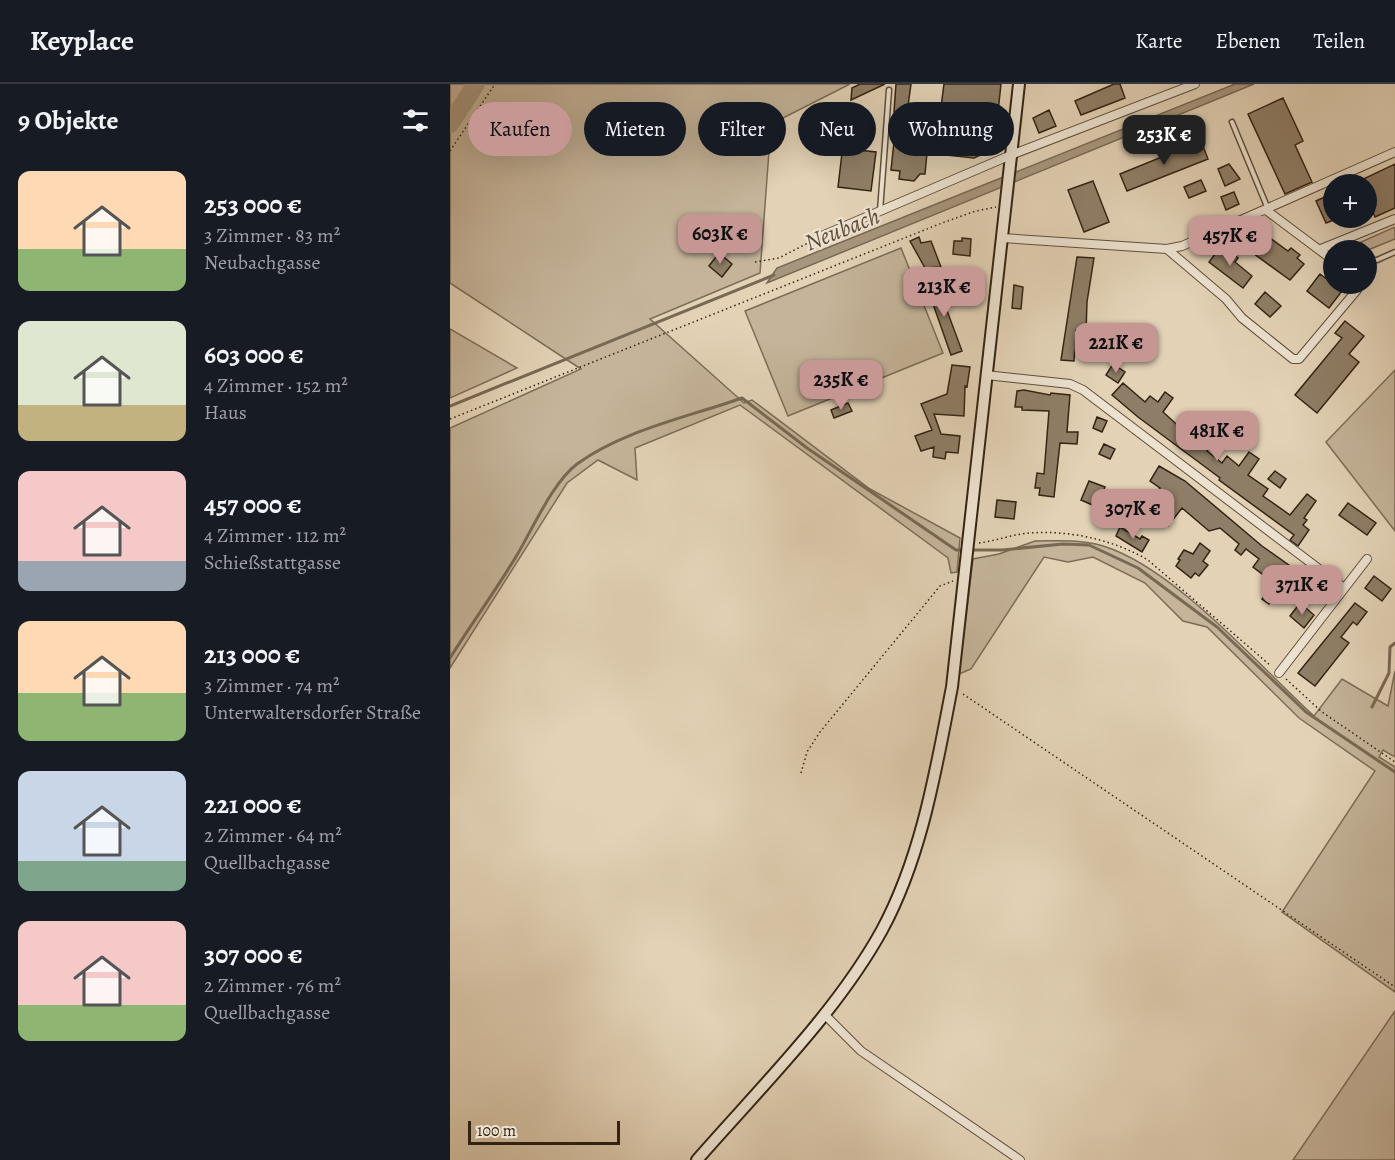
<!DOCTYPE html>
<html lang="de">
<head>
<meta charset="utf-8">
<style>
  :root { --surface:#171b24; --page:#242831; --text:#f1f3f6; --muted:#9ea1a6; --line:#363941; --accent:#c59692 }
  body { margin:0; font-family:Alegreya,serif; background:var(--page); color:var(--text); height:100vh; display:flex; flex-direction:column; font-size:22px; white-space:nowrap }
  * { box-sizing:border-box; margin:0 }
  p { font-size:20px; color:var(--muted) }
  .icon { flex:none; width:33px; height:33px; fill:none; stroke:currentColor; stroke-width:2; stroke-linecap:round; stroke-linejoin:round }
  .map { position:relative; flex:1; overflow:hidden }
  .side { display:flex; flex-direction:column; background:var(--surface); width:450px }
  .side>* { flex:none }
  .top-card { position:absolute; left:18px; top:18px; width:570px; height:54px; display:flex; gap:12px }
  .tools { position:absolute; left:873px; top:90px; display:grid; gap:12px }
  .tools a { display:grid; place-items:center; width:54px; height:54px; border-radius:50%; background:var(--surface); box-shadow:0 6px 24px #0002; font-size:30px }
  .scale { position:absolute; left:18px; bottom:15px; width:152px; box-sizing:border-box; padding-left:6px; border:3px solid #332312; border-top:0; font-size:16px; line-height:21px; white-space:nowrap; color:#332312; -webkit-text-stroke:4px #ede2d0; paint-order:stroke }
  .price { position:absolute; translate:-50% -51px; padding:0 14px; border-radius:12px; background:var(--accent); color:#111; font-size:20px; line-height:39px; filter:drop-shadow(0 2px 3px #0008) }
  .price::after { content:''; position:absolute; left:50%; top:36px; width:18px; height:14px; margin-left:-9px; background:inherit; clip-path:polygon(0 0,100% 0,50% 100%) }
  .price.selected { background:#222; color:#fff }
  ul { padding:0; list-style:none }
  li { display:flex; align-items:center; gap:18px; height:150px; padding:0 18px }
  li span { display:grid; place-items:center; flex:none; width:168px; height:120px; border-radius:12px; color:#555 }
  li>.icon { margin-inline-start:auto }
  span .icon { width:72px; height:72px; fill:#fffc; stroke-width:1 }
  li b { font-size:26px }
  h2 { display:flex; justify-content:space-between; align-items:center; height:72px; padding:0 18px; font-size:26px }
  .pill { padding:0 21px; border-radius:27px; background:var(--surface); box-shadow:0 6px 24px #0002; font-size:21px; line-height:54px }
  .pill.selected { background:var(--accent); color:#111 }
  header { display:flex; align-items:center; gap:36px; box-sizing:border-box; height:84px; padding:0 30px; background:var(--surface); border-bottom:2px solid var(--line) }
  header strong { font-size:28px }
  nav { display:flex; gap:33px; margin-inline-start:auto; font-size:21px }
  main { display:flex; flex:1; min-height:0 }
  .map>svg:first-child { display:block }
  .green { fill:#c5b49a; stroke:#7c6c56; stroke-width:1.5 }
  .water { fill:#a7967e; stroke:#796853; stroke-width:1.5 }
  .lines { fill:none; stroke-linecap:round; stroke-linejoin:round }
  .stream { stroke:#796853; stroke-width:3 }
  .river { stroke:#a7967e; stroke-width:18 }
  .building { fill:#8f7e67; stroke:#332312; stroke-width:1.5 }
  .service-casing { stroke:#5f4f3b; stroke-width:7 }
  .minor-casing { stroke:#5f4f3b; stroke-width:10 }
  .secondary-casing { stroke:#332312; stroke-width:14 }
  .path { stroke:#332312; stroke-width:1.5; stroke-dasharray:1.5 3; stroke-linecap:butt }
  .service { stroke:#ede2d0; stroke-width:4 }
  .minor { stroke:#ede2d0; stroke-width:8 }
  .secondary { stroke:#ede2d0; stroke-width:10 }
  .labels { text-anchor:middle; stroke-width:4.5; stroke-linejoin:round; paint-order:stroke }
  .water-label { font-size:24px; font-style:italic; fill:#5c4b38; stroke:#ede2d0 }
</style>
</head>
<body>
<header>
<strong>Keyplace</strong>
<nav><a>Karte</a><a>Ebenen</a><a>Teilen</a></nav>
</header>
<main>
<section class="side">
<h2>9 Objekte<svg class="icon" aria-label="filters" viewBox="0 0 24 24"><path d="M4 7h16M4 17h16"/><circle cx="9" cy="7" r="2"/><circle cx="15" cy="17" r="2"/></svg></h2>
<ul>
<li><span style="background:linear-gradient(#ffd9b3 65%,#8fb573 0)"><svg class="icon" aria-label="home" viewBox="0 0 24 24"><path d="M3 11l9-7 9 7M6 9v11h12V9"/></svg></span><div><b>253 000 €</b><p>3 Zimmer · 83 m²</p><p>Neubachgasse</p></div></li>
<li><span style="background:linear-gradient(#dfe7d0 70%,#c2b280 0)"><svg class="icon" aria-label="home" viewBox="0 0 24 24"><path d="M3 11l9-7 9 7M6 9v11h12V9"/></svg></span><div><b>603 000 €</b><p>4 Zimmer · 152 m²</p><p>Haus</p></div></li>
<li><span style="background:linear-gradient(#f6c9c9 75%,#9aa5b1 0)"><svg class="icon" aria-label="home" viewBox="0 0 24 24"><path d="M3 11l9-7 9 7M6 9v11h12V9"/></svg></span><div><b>457 000 €</b><p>4 Zimmer · 112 m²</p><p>Schießstattgasse</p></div></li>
<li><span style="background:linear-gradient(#ffd9b3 60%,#8fb573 0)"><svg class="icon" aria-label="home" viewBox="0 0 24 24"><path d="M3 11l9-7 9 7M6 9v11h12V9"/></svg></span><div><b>213 000 €</b><p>3 Zimmer · 74 m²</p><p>Unterwaltersdorfer Straße</p></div></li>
<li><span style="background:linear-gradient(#c9d6e8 75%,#7fa58c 0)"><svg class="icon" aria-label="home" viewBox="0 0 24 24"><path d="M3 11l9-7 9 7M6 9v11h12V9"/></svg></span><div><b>221 000 €</b><p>2 Zimmer · 64 m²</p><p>Quellbachgasse</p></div></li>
<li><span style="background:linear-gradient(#f6c9c9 70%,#8fb573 0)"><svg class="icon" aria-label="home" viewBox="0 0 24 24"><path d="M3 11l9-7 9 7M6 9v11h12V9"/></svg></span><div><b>307 000 €</b><p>2 Zimmer · 76 m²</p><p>Quellbachgasse</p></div></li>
</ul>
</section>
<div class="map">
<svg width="945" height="1076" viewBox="0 0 945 1076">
  <rect width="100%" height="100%" fill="#e3d2b6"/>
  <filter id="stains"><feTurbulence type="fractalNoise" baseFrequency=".00333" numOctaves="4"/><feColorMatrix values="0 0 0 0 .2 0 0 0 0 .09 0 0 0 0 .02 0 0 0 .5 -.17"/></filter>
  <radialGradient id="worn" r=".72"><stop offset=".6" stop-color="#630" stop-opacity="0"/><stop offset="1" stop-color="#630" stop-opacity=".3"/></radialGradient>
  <path class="green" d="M0,0H400L321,40L310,189L200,235L294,319L302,316L420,405L510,454L507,488L501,489L498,474L494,471L290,321L185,364L187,396L148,376L117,399L0,584V344L131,285L0,199Z
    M945,143V155L918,166L911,158Z
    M451,164L493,269L338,332L295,227Z
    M0,245L67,284L0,314Z
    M945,286V447L876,358Z
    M585,457C608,457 631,455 653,462C725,484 808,581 864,632L892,595L938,622L945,587V673L933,666L929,673L945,683V908L832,828L925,687L849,634L757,543L733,537L695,499L643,473L618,478L594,473L521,585L509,590L523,475L549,470Z
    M945,927V1076H843Z"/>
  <path class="water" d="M785,0H804L317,199L327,184Z"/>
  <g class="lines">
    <path class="stream" d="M0,322L324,191
      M0,574C22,539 46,506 67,471C83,444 103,398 127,380C174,346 238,333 292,314L357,364L506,466H552L613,460L639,461L688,484L767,543L856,628L945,688
      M922,623L939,589L940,563L945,559"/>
    <path class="river" d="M0,40L26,0"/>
  </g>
  <path class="building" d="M410,0H435L401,16L402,4Z
    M446,0H461L453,58L486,62L494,0H551L544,65L524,74L477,69L475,90H470L464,97L449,95L450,87L441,86L447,29L444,28Z
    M664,0H670L675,14L631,31L625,17Z
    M833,14L853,57L845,61L862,98L835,110L798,30Z
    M599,26L606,42L589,49L583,34Z
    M396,35L411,36L408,66L426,68L421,107L388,103Z
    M751,57L758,75L677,107L670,90Z
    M779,80L790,95L775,102L768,85Z
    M945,80V124L925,133L919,119L916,121V100H903Z
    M751,96L756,107L739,114L734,103Z
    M643,97L659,138L634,148L618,106Z
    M784,108L789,120L776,126L771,113Z
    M884,109V136L876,139L866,117Z
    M813,149L838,167L841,164L850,171L847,174L854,180L840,196L800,167Z
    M469,153L471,159L481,157L491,183L475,184L460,157Z
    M512,154L521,155L520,172L503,170L504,157H512Z
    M772,161L788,174L785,178L802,192L793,204L759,178Z
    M269,169L282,180L272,193L259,182Z
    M627,173L644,174L637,218L636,248L626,246L624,277L611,276Z
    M870,190L892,207L879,224L857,207Z
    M486,197L512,267L501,271L476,200Z
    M564,201L573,203L571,225L562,224Z
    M815,208L831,222L820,233L805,220Z
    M895,237L914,252L899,270L909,278L867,329L845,311L892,254L885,249Z
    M663,280L675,288L668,299L656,291Z
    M502,281L520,283L517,303L515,302L514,332L484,330L491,350L510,352L508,369L496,368L495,375L483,373L484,363L471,367L465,352L482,346L471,320L497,310Z
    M673,299L695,318L700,312L708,318L715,308L723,314L713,328L746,358L752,351L763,360L757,367L772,379L777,372L789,382L799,368L809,375L798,391L818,405L813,412L840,431L857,410L866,417L854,434L857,436L853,441L859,446L848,462L840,456L844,451L769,396L770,394L758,385L688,333L662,311Z
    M574,306L600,311L601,309L620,311L617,348H628L627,360L610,359L604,413L589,411L590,404H585L587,389L594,390L599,327L572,326V323H565L567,307Z
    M398,319L402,327L384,334L381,326Z
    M647,333L657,337L652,348L643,344Z
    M654,360L665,365L660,375L649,370Z
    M709,382L735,397L812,462L857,494L840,516L829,508L819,520L812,515L824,499L803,483L809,475L796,465L791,471L785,466L789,460L770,444L759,447L732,424L718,442L707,433L720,417L707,409L710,404L700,397Z
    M825,387L836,395L830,404L818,395Z
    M639,397L655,403L647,423L631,416Z
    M547,416L566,418L564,435L545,433Z
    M898,419L926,439L917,451L889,431Z
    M670,443L690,455L692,452L699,456L692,468L666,452Z
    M750,459L760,467L753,477L758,481L749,492L745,489L741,494L726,482L730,476L728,475L734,466L743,470Z
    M924,492L941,505L932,517L915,504Z
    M850,519L864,531L854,544L840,532Z
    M905,519L917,528L907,541L903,538L891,553L899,559L865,602L848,589Z"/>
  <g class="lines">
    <defs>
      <path id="service" d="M782,38L818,125
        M430,127L439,6
        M886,161L893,166
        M916,176H927L945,168"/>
      <path id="minor" d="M816,126L884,177
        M367,154L561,71L745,0
        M552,154L717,165L732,162L945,68
        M717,165L776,215L792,234L843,275H849L907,206L902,200
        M871,165L945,135
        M536,291L620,300L633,306L894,504
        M829,589L917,475
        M374,930L411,967L570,1076"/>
      <path id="secondary" d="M247,1076C309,1005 387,928 432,846C472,772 486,685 502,603L569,0"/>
    </defs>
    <use href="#service" class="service-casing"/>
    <use href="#minor" class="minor-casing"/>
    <use href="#secondary" class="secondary-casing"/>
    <path class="path" d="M0,67L45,0
      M305,178L329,174L358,159
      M0,335L492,139L526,127L546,123
      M529,459C546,457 563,450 580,449C620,446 664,456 698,476L821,582
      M836,595L872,628L945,678
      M513,610L945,903
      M351,689L357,668L370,648L490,502L503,497"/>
    <use href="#service" class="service"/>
    <use href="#minor" class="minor"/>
    <use href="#secondary" class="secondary"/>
  </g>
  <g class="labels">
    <g class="water-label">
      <text transform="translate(392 145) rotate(-22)" y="8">Neubach</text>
    </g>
  </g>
  <rect width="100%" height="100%" filter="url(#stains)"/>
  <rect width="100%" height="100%" fill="url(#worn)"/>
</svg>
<div class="tools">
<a>+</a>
<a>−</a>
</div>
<div class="scale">100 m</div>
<b class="price selected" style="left:714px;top:82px">253K €</b>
<b class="price" style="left:270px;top:181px">603K €</b>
<b class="price" style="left:780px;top:183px">457K €</b>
<b class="price" style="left:494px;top:234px">213K €</b>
<b class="price" style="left:666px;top:290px">221K €</b>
<b class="price" style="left:391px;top:327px">235K €</b>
<b class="price" style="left:767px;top:378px">481K €</b>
<b class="price" style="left:683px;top:456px">307K €</b>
<b class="price" style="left:852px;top:532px">371K €</b>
<div class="top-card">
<a class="pill selected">Kaufen</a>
<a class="pill">Mieten</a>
<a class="pill">Filter</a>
<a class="pill">Neu</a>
<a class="pill">Wohnung</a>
</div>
</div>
</main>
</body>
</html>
